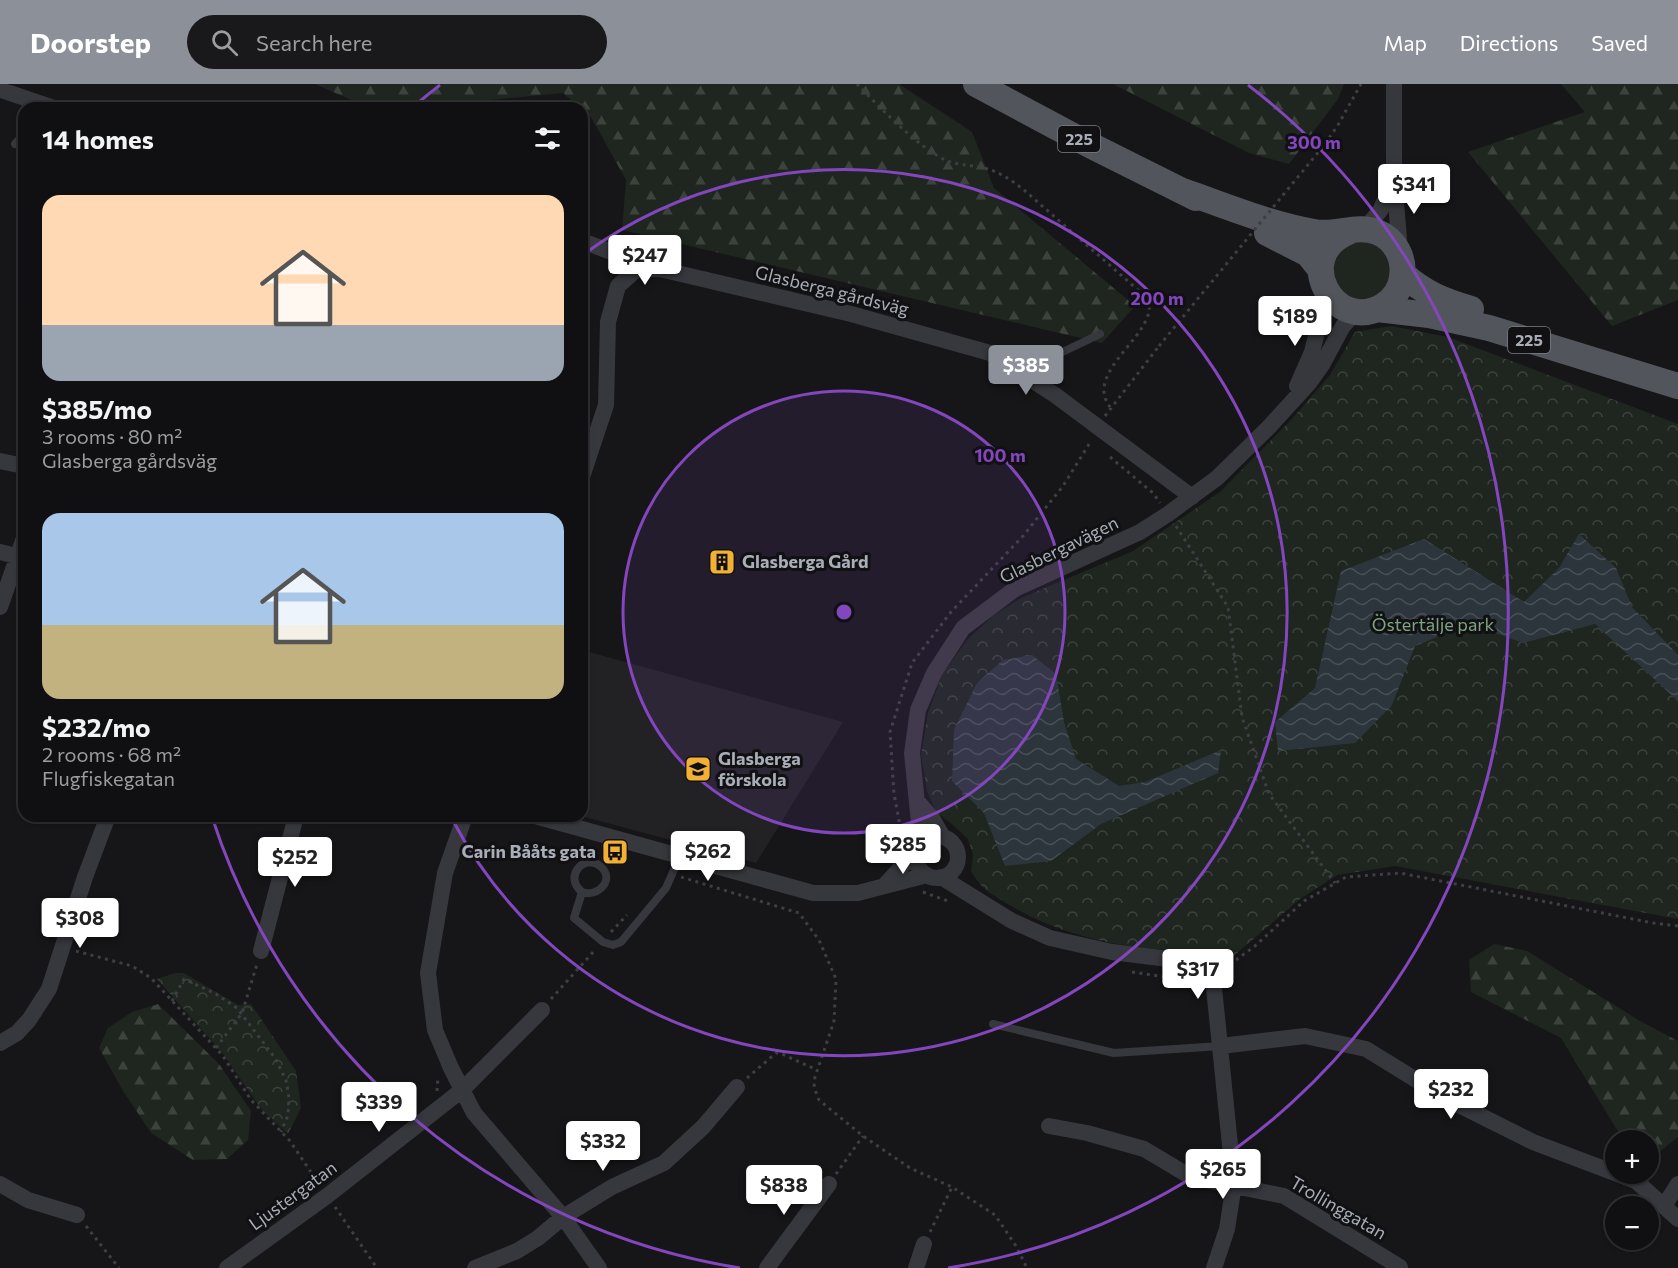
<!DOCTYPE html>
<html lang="en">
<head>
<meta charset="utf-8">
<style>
  :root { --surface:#101012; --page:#19191b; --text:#f1f3f6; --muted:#9c9d9f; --line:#303032; --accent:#8c9099 }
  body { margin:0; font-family:Commissioner,sans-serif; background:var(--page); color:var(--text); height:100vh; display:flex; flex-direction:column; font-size:22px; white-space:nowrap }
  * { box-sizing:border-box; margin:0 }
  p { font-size:20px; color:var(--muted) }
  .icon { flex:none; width:33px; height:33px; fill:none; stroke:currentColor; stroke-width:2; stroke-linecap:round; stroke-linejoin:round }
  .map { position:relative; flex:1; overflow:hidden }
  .details { position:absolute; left:18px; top:18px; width:570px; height:720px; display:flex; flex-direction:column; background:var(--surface); border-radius:18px; box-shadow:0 2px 4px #0004,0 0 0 2px var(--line) }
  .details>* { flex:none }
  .buttons { position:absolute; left:1605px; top:1046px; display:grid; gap:12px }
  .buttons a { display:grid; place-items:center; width:54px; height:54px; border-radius:50%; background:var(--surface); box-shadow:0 2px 4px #0004,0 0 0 2px var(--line); font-size:30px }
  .price { position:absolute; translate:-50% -51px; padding:0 14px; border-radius:6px; background:#fff; color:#222; font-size:20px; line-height:39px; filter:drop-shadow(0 2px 3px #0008) }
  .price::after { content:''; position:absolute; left:50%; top:36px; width:18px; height:14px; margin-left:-9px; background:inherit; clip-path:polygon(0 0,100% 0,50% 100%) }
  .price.on { background:var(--accent); color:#fff }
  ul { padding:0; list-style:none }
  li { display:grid; align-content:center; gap:12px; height:318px; padding:0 24px }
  li span { display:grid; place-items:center; height:186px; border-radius:18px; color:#555 }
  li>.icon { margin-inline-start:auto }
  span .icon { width:108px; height:108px; fill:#fffc; stroke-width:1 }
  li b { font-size:26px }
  h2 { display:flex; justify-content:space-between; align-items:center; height:72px; padding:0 24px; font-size:26px }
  header { display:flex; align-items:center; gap:36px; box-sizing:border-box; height:84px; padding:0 30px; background:var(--accent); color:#fff }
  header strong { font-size:28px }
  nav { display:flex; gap:33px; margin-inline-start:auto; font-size:21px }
  .search { width:420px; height:54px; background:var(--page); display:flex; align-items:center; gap:15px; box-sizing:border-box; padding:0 21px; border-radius:33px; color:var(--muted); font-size:22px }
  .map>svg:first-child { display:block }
  .built { fill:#222225 }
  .grass { fill:#1e261f }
  .forest { fill:url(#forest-firs) }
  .park { fill:url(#park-crowns) }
  .water { fill:url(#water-waves) }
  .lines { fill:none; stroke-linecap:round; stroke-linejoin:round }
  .path { stroke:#3d3f44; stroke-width:3; stroke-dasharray:3 4.5; stroke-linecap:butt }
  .lane { stroke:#37383d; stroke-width:8 }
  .street { stroke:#37383d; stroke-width:16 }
  .primary { stroke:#53555c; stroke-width:26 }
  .path-bridge { stroke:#3d3f44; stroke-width:3; stroke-dasharray:3 4.5; stroke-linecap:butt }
  .ring { fill:none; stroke:#8446be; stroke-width:3 }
  .labels { text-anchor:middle; stroke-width:6; stroke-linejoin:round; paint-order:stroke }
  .shield { fill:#111113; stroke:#7b7e86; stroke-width:1.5 }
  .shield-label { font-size:16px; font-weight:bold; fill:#a8adb8 }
  .street-label { font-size:18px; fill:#a8adb8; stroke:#111113 }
  .poi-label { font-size:18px; font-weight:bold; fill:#a8adb8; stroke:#111113; text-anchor:start }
  .park-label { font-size:18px; fill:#7fa381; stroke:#111113 }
  .centre { fill:#8446be; stroke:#111113; stroke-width:3 }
  .ring-label { font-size:18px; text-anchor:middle; font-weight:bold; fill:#8446be; stroke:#111113; stroke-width:6; stroke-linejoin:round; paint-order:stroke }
</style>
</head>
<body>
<header>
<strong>Doorstep</strong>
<div class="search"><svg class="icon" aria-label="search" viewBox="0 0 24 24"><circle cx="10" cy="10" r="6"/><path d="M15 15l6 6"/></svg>Search here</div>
<nav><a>Map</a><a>Directions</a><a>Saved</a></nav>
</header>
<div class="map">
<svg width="1678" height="1184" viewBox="0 0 1678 1184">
  <defs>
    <pattern id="forest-firs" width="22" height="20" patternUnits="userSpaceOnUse" patternTransform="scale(1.5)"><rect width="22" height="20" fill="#1e261f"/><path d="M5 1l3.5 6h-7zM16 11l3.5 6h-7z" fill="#3c433d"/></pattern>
    <pattern id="park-crowns" width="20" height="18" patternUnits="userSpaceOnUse" patternTransform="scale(1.5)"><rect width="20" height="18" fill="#1e261f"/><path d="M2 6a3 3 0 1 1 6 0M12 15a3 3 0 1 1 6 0" fill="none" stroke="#3c433d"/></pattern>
    <pattern id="water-waves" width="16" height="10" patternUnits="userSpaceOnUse" patternTransform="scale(1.5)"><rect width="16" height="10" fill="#2c353c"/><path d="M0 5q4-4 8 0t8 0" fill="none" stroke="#485056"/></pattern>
  </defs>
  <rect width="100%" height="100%" fill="#161618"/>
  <path class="built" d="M582,566L843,638L756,779L581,732Z"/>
  <path class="grass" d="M1332 187a30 30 0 1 1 60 0a30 30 0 1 1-60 0Z"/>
  <path class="forest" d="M315,0H899L972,48L994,104L1135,222L1102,259L622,146L626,96L591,33L563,9L489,16L471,24H370Z
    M1113,0H1344L1338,15L1289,80L1249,69Z
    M1561,0H1678V216L1612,242L1468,68L1585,28Z
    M1494,860L1527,867L1640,937L1678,957V1053L1653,1073L1649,1069L1648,1056H1629L1619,1049L1561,954L1471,908L1469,876Z
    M158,920L219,980L251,1027L248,1056L227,1075L193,1076L151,1049L122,1005L99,964L108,944L132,928Z"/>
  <path class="park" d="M1391,242L1448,253L1678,340V835L1395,782L1337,791L1300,815L1223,881C1215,862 1200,868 1184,868C1178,868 1171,867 1165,866C1108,862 1048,847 1000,815C995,812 989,809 985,805C979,800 975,793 971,787L973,771L968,755L953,741L936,728L927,707L921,671L928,629L942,591L967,556L994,531L1021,514L1133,467L1220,408L1291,336L1330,291L1355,248Z
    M175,889H184L238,921L251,920L296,987L301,1024L288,1050L261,1025L224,971L157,895Z"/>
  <path class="water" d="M1579,450L1616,484L1632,523L1678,571V617L1595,540L1523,559L1470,540L1415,562L1392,621L1355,659L1278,667L1275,638L1315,604L1341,487L1424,455L1524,518L1559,484Z
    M1032,571L1056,590L1064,638L1076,675L1119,702L1145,698L1221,666L1218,689L1101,740L1051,777L1005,782L984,729L952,697L954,646L977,599L1003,576Z"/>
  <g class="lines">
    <path class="path" d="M857,0C876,20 923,68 948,77C958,81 968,81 979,83C997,86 1010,95 1024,106L1146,213C1167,245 1079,287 1111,324
      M1325,60L1338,41L1361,0
      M1105,332L1159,262
      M1110,373L1153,409L1160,419
      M1176,442L1228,523L1242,633L1269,710L1335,799
      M582,691L585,681
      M479,738L506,735L522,739
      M897,768L899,736L894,710L890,648L912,579L951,528L1023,452L1063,402L1091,357
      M681,793L799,829L819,856L836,895L834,937L815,993L814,1003L819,1016L863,1052L910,1084L952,1103L995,1131L1016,1162L1027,1184
      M923,808L948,817
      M611,848L627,831
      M76,867L132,882L151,894L223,972L251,1016L290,1057L319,1100
      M1224,885L1255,862L1304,817L1346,793L1400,789L1653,839L1678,842
      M1132,888L1193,897L1199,896
      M551,915L595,866
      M172,917L184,895L216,910L237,924L275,974L286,996L289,1014L288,1031L281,1048
      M216,964L242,929L257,880
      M747,994L776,969H780L817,986
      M437,1007L438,993
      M836,1090L863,1052
      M335,1123L377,1184
      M86,1142L119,1184
      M930,1148L952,1103"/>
    <path class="lane" d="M15,60L24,50
      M1021,288L1100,250
      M582,808C563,793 584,769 600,782C616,795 598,814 582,808L574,834L603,858L613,861L621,858L666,804L680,772
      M993,940L1114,969L1221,962"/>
    <path class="street" d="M1394,0V94L1400,167
      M0,3L4,7L54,24
      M1364,145L1380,127L1393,98
      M582,157L630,175L650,185
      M1297,302L1312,268L1327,209
      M0,377L24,382
      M582,393L606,321L608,238L618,202L637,185H660L851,230L990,269L1055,311L1192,413
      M0,468L24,474
      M0,523L24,454
      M918,718L932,734L943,753
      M465,732L445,789L428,889L435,946L451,984L474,1029L563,1133L599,1184
      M535,732L813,809H858L927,791
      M916 773a21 21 0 1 1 42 0a21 21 0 1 1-42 0Z
      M921,759L912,669L918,626L934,589L963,544L1015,505L1140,448L1168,430L1217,394L1268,344L1310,298L1322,281L1343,242L1356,228
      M941,793L1012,837L1050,854L1112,868L1208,880L1213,894L1234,1100L1227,1145L1214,1184
      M884,802L902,782L916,771
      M261,867L296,732
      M0,959L17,949L29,936L49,905L85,793L108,732
      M1221,962L1305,952L1366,965L1447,1015L1533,1058L1636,1097L1678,1135
      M1049,1042L1087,1049L1144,1065L1191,1093L1284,1112L1400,1183
      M0,1100L28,1116L77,1131
      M1664,1122L1678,1100
      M227,1184L327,1112L462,1006L542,926
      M475,1184L517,1167L538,1154L563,1133L612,1103L664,1079L703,1043L737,1003
      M767,1184L829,1100
      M916,1184L924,1160"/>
    <path class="primary" d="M976,0L1088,60L1196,114
      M1183,107C1226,122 1269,140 1314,148C1335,152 1357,140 1377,148C1395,155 1405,174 1402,193C1401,205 1393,216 1383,222C1334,251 1291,172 1348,148
      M1267,149L1308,170L1320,185
      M1403,190C1423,209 1445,217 1471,225
      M1377,225L1429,231L1489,244L1678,302"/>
    <path class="path-bridge" d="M1159,262L1325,60"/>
  </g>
  <circle cx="844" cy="528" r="221" fill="#8446be" fill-opacity=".12"/>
  <g class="ring">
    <circle cx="844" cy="528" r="221"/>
    <path d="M584 170A443 443 0 1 1 451 733"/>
    <path d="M740 1184A664 664 0 0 1 212 733M413 23A664 664 0 0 1 440 1M1248 1A664 664 0 0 1 948 1184"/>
  </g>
  <defs>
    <symbol id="building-square" viewBox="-11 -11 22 22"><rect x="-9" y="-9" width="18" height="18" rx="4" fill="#f2b134" stroke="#111113"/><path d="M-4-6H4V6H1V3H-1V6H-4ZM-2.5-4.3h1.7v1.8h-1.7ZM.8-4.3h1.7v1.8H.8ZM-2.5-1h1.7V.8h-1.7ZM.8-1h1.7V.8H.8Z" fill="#111"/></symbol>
    <symbol id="school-square" viewBox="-11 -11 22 22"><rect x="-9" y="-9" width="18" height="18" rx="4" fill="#f2b134" stroke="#111113"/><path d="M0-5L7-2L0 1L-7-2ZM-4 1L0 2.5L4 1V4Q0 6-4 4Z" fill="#111"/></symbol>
    <symbol id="bus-square" viewBox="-11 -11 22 22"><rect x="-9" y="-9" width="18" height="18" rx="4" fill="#f2b134" stroke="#111113"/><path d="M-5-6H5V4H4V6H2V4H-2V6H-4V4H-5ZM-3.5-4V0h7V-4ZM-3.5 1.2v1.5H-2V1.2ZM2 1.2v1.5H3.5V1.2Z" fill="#111"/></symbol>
  </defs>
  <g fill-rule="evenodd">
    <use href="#building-square" x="707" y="463" width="30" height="30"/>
    <use href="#school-square" x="683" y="670" width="30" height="30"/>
    <use href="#bus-square" x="600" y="753" width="30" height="30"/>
  </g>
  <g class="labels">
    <g class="shield">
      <rect x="1058" y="42" width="42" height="26" rx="4.5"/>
      <rect x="1508" y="243" width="42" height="26" rx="4.5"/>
    </g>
    <g class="shield-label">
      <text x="1079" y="61">225</text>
      <text x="1529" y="262">225</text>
    </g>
    <g class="street-label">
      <text transform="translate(832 207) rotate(14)" y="6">Glasberga gårdsväg</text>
      <text transform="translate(1059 466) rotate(-26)" y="6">Glasbergavägen</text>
      <text transform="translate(293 1112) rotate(-36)" y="6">Ljustergatan</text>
      <text transform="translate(1338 1124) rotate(30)" y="6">Trollinggatan</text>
    </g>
    <g class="poi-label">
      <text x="742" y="484">Glasberga Gård</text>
      <text x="718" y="681">Glasberga<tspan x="718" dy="21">förskola</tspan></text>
      <text x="596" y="774" text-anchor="end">Carin Bååts gata</text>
    </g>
    <g class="park-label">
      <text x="1433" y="547">Östertälje park</text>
    </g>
  </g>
  <circle cx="844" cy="528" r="9" class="centre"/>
  <g class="ring-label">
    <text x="1314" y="65">300 m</text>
    <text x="1157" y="221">200 m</text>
    <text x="1000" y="378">100 m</text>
  </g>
</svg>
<div class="buttons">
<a>+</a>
<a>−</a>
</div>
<b class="price" style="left:1414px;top:131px">$341</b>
<b class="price" style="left:645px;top:202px">$247</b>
<b class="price" style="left:1295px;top:263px">$189</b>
<b class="price on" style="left:1026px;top:312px">$385</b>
<b class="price" style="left:903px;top:791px">$285</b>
<b class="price" style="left:708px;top:798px">$262</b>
<b class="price" style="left:295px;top:804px">$252</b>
<b class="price" style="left:80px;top:865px">$308</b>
<b class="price" style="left:1198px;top:916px">$317</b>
<b class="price" style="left:1451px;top:1036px">$232</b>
<b class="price" style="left:379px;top:1049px">$339</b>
<b class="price" style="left:603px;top:1088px">$332</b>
<b class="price" style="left:1223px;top:1116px">$265</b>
<b class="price" style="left:784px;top:1132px">$838</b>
<section class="details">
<h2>14 homes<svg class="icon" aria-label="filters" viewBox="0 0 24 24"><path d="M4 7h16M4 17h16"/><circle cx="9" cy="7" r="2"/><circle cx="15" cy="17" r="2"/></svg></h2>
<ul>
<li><span style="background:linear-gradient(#ffd9b3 70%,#9aa5b1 0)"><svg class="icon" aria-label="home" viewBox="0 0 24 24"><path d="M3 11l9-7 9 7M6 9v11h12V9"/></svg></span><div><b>$385/mo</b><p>3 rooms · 80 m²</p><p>Glasberga gårdsväg</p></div></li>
<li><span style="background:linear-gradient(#a9c7e8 60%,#c2b280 0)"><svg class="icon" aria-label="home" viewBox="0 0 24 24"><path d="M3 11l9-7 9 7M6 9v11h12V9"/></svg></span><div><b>$232/mo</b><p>2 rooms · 68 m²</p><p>Flugfiskegatan</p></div></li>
</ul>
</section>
</div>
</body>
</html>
